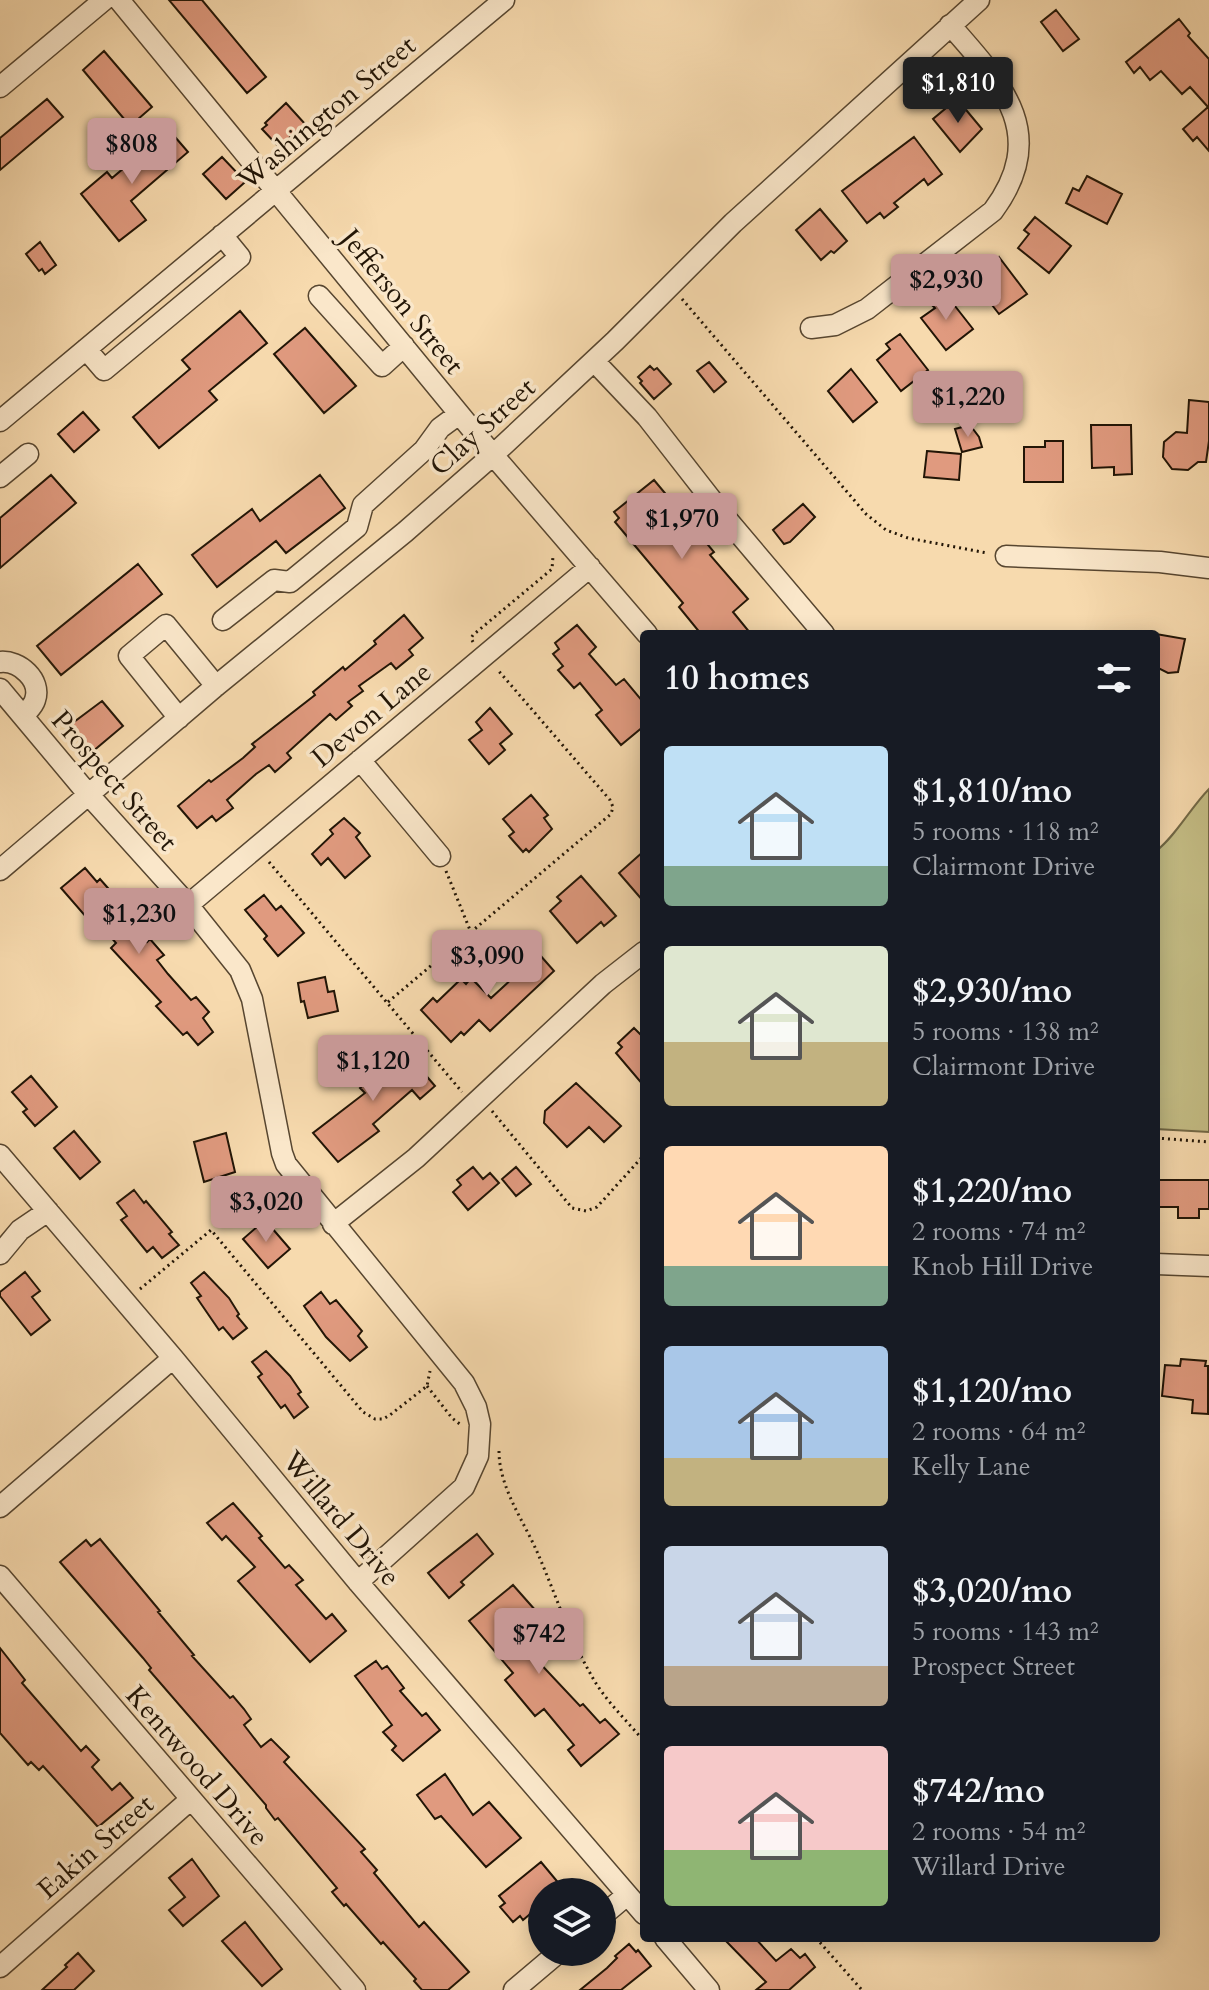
<!DOCTYPE html>
<html lang="en">
<head>
<meta charset="utf-8">
<style>
  :root { --surface:#171b24; --page:#20242c; --text:#f1f3f6; --muted:#9ea1a6; --accent:#c59692 }
  body { margin:0; font-family:Cardo,serif; background:var(--page); color:var(--text); height:100vh; display:flex; flex-direction:column; font-size:30px; white-space:nowrap }
  * { box-sizing:border-box; margin:0 }
  p { font-size:26px; color:var(--muted) }
  .icon { flex:none; width:44px; height:44px; fill:none; stroke:currentColor; stroke-width:2; stroke-linecap:round; stroke-linejoin:round }
  .map { position:relative; flex:1; overflow:hidden }
  .drawer { position:absolute; left:640px; top:630px; width:520px; height:1312px; display:flex; flex-direction:column; background:var(--surface); border-radius:8px; box-shadow:0 4px 20px #0003 }
  .drawer>* { flex:none }
  .buttons { position:absolute; left:528px; top:1878px; display:grid; gap:16px }
  .buttons a { display:grid; place-items:center; width:88px; height:88px; border-radius:50%; background:var(--surface); box-shadow:0 4px 20px #0003; font-size:40px }
  .price { position:absolute; translate:-50% -68px; padding:0 18px; border-radius:8px; background:var(--accent); color:#111; font-size:26px; line-height:52px; filter:drop-shadow(0 2px 4px #0008) }
  .price::after { content:''; position:absolute; left:50%; top:48px; width:24px; height:18px; margin-left:-12px; background:inherit; clip-path:polygon(0 0,100% 0,50% 100%) }
  .price.selected { background:#222; color:#fff }
  ul { padding:0; list-style:none }
  li { display:flex; align-items:center; gap:24px; height:200px; padding:0 24px }
  li span { display:grid; place-items:center; flex:none; width:224px; height:160px; border-radius:8px; color:#555 }
  li>.icon { margin-inline-start:auto }
  span .icon { width:96px; height:96px; fill:#fffc; stroke-width:1 }
  li b { font-size:34px }
  h2 { display:flex; justify-content:space-between; align-items:center; height:96px; padding:0 24px; font-size:34px }
  .map>svg:first-child { display:block }
  .green { fill:#c4bd85; stroke:#736946; stroke-width:2 }
  .building { fill:#e09a7f; stroke:#221506; stroke-width:2 }
  .lines { fill:none; stroke-linecap:round; stroke-linejoin:round }
  .minor-casing { stroke:#574630; stroke-width:23 }
  .path { stroke:#221506; stroke-width:3; stroke-dasharray:2 4; stroke-linecap:butt }
  .minor { stroke:#fae7ca; stroke-width:20 }
  .labels { text-anchor:middle; stroke-width:7; stroke-linejoin:round; paint-order:stroke }
  .street-label { font-size:28px; fill:#221506; stroke:#fae7ca }
</style>
</head>
<body>
<div class="map">
<svg width="1209" height="1990" viewBox="0 0 1209 1990">
  <rect width="100%" height="100%" fill="#f7daae"/>
  <filter id="stains"><feTurbulence type="fractalNoise" baseFrequency=".0025" numOctaves="4"/><feColorMatrix values="0 0 0 0 .2 0 0 0 0 .09 0 0 0 0 .02 0 0 0 .5 -.17"/></filter>
  <radialGradient id="worn" r=".72"><stop offset=".6" stop-color="#630" stop-opacity="0"/><stop offset="1" stop-color="#630" stop-opacity=".3"/></radialGradient>
  <path class="green" d="M1209,789V1132L1156,1129V851C1175,837 1191,807 1209,789Z"/>
  <path class="building" d="M169,0H202L266,77L247,93Z
    M1056,10L1079,39L1063,51L1041,22Z
    M1179,19L1190,33L1188,36L1209,59V151L1197,137L1193,141L1183,129L1208,107L1190,87L1182,94L1161,71L1150,80L1140,67L1134,73L1126,62Z
    M104,51L152,107L130,126L83,70Z
    M47,99L63,117L0,170V138Z
    M957,99L982,129L960,152L933,119Z
    M286,103L305,124L279,147L262,129L267,125L265,123Z
    M169,130L188,152L131,201L146,220L119,241L81,194L107,172L112,178Z
    M914,137L942,174L928,185L924,179L894,203L898,207L884,218L880,213L867,223L842,191Z
    M222,157L242,178L244,183L226,199L203,174Z
    M1087,176L1122,194L1107,224L1066,203L1073,188L1079,191Z
    M820,209L847,241L834,253L831,251L821,260L796,230Z
    M1035,217L1071,246L1049,273L1018,248L1029,234L1024,230Z
    M40,242L56,265L45,274L42,269L39,271L26,254Z
    M999,257L1027,294L999,314L975,283L989,272L985,267Z
    M944,292L973,329L946,350L921,318L935,308L930,303Z
    M240,311L267,343L209,391L217,400L159,448L133,417L190,369L182,360Z
    M305,328L356,386L324,413L274,354Z
    M900,334L928,370L901,391L877,360L890,349L886,344Z
    M709,362L726,382L714,392L697,371Z
    M650,366L654,370L657,368L671,384L654,399L640,383L642,381L638,377Z
    M851,369L877,402L853,422L828,391Z
    M1189,400L1209,402V441L1206,462H1198L1188,470L1172,469L1163,457L1164,442L1176,432L1187,433Z
    M83,412L99,430L74,452L58,434Z
    M970,425L979,437L982,447L962,452L955,429Z
    M1091,425H1131L1132,474L1114,475V467L1092,468Z
    M1045,441H1063V482H1024V447H1045Z
    M927,451L961,454L959,480L924,477Z
    M51,475L76,503L0,568V518Z
    M320,475L345,508L286,553L276,541L217,587L192,555L252,509L260,521Z
    M654,480L714,552L710,555L748,599L733,612L751,634H701L679,607L683,603L615,522L619,518L614,512Z
    M803,504L815,517L790,542L784,544L773,530Z
    M138,564L162,594L61,675L37,646Z
    M404,615L423,638L409,650L413,655L396,669L391,663L359,686L363,691L348,702L352,706L336,720L330,714L287,753L291,758L275,772L269,765L256,774L227,800L233,808L216,821L212,816L197,828L178,806L209,780L211,782L243,758L255,747L252,744L315,695L313,692L343,667L345,670L376,644L374,641Z
    M577,625L596,647L589,654L616,685L624,679L644,703V726L621,745L596,715L602,710L580,683L574,688L558,670L563,666L553,654L559,649L555,643Z
    M1156,634L1185,639L1178,672L1168,673L1156,667Z
    M102,701L123,726L92,752L70,725Z
    M490,708L512,734L500,744L505,750L489,764L469,740L482,730L476,722Z
    M531,795L548,815L544,818L552,829L529,852L526,849L523,852L509,836L514,832L503,819Z
    M344,818L360,833L356,837L370,856L345,878L328,858L321,865L312,854L333,834L330,830Z
    M644,851V902L619,873Z
    M85,868L97,882L100,879L114,895L108,900L117,911L147,942L150,939L164,955L157,960L168,974L191,1000L196,997L209,1012L203,1018L213,1032L198,1045L187,1032L183,1035L156,1006L161,1002L111,948L116,943L98,922L96,923L90,916L87,918L61,888Z
    M581,876L616,916L604,926L601,922L577,943L550,911L561,901L557,897Z
    M264,895L276,910L281,906L304,933L278,956L264,939L267,936L245,910Z
    M532,946L554,971L490,1031L479,1020L464,1035L461,1032L451,1042L421,1010L433,998L437,1002L461,979L466,984L471,978L491,998L516,975L509,967Z
    M325,977L328,992L334,991L338,1011L308,1018L304,1001L301,1002L298,983Z
    M634,1028L644,1038V1086L616,1053L622,1047L618,1043Z
    M383,1049L393,1060L404,1050L435,1086L420,1099L412,1090L373,1124L379,1131L338,1162L313,1133L365,1093L360,1088L369,1080L361,1072Z
    M31,1076L57,1107L35,1126L23,1112L27,1109L12,1092Z
    M576,1083L621,1126L604,1142L589,1127L567,1147L544,1123L545,1111Z
    M74,1131L100,1162L80,1179L54,1148Z
    M226,1133L235,1172L204,1182L194,1142Z
    M473,1167L483,1179L490,1173L499,1183L468,1210L453,1192L461,1185L457,1180Z
    M516,1167L531,1184L516,1196L502,1179Z
    M1156,1180H1209V1209H1199V1218H1178V1207H1156Z
    M134,1190L144,1203L146,1201L172,1232L169,1234L179,1245L162,1258L153,1247L147,1252L121,1220L127,1216L117,1203Z
    M265,1220L290,1249L268,1268L243,1239Z
    M25,1272L40,1291L32,1297L50,1320L31,1335L0,1296V1292Z
    M204,1272L229,1298L239,1314L237,1316L247,1328L233,1339L223,1327L219,1330L197,1298L201,1296L191,1283Z
    M321,1292L330,1304L336,1300L362,1331L358,1336L367,1347L350,1361L326,1337L304,1306Z
    M266,1351L290,1376L301,1392L298,1394L308,1407L294,1418L285,1405L281,1408L258,1377L262,1374L252,1362Z
    M1181,1359L1206,1361L1205,1366H1208V1414L1192,1413L1193,1400L1162,1396L1165,1365L1180,1366Z
    M233,1503L262,1536L259,1538L285,1568L289,1565L303,1580L296,1585L326,1619L332,1614L346,1631L310,1662L238,1581L255,1567L226,1536L222,1540L207,1523Z
    M477,1534L493,1554L461,1582L464,1585L449,1598L428,1573Z
    M100,1539L160,1611L158,1612L194,1655L192,1656L230,1698L233,1696L244,1709L251,1719L244,1725L261,1747L271,1739L289,1757L284,1762L365,1849L361,1852L377,1870L374,1873L419,1927L424,1922L469,1972L448,1990H422L414,1981L416,1979L383,1942L381,1944L346,1904L344,1906L332,1892L337,1888L278,1818L275,1820L266,1808V1805L149,1670L151,1668L143,1658L60,1562L86,1540L91,1546Z
    M513,1585L536,1611L519,1625L528,1634L519,1641L580,1706L583,1704L600,1723L605,1719L619,1734L581,1766L568,1750L574,1745L544,1709L535,1716L505,1680L513,1673L469,1621Z
    M0,1648L25,1680L22,1683L81,1751L86,1746L99,1760L92,1767L112,1790L120,1783L133,1798L98,1827L43,1766L39,1770L31,1762L28,1765L0,1733Z
    M376,1661L382,1669L387,1666L404,1688L400,1691L422,1716L426,1713L440,1730L403,1761L392,1750L396,1746L383,1732L392,1725L355,1676Z
    M445,1774L473,1815L489,1802L521,1838L486,1867L441,1816L435,1819L417,1795Z
    M192,1859L219,1896L183,1926L169,1910L185,1897L169,1878Z
    M541,1862L566,1892H542V1904L523,1920L520,1916L513,1922L500,1907L505,1903L499,1896Z
    M245,1922L282,1969L262,1986L222,1941Z
    M723,1938H755L776,1961L791,1949L800,1958L805,1954L815,1967L789,1990H756L766,1982Z
    M629,1944L636,1952L638,1950L651,1966L621,1990H580L607,1968L617,1958L615,1956Z
    M78,1953L94,1971L74,1990H42L67,1967L65,1965Z"/>
  <g class="lines">
    <defs>
      <path id="minor" d="M119,0L493,455L647,634
        M0,87L104,0
        M319,296L382,366L404,346
        M811,328L835,325L867,309L993,211C1050,134 1002,84 950,25
        M86,349L104,370L240,257L222,235
        M594,361L647,417L725,517L824,634
        M0,421L504,0
        M0,477L28,454
        M1006,556L1160,562L1209,568
        M223,620L274,580L290,582L357,527L363,505L424,450L440,428L459,414
        M0,662C19,660 42,680 35,700C33,707 27,711 23,716
        M0,689L88,794L188,905L240,970L252,999L282,1153L286,1164L464,1383L476,1407L480,1424L478,1456L464,1487L358,1582
        M179,718L129,656L166,625L216,686
        M360,760L440,856
        M0,870L216,686L405,532L493,455L615,341L733,223L979,0
        M188,905L590,567
        M0,1155L173,1358L358,1582L644,1914
        M333,1224L416,1158L603,984L644,952
        M0,1254L20,1230L48,1211
        M1156,1264L1209,1266
        M0,1507L173,1358
        M0,1576L355,1990
        M602,1916L627,1895
        M665,1938L709,1990
        M0,1967L190,1800
        M514,1990L559,1952"/>
    </defs>
    <use href="#minor" class="minor-casing"/>
    <path class="path" d="M682,299L866,514L886,530L908,538L987,553
      M473,642L471,638L473,635L552,569L553,556
      M269,862L462,1092
      M446,871L470,930
      M388,1002L611,814L613,807L610,800L497,669
      M492,1111L572,1208L586,1211L597,1207L644,1155
      M1156,1138L1209,1142
      M140,1289L211,1230L363,1412L375,1419H383L390,1415L427,1386L430,1371
      M427,1386L452,1418L461,1425
      M499,1451C499,1488 524,1521 538,1554C555,1593 569,1636 590,1673C603,1698 625,1719 644,1741
      M816,1938L862,1990"/>
    <use href="#minor" class="minor"/>
  </g>
  <g class="labels">
    <g class="street-label">
      <text transform="translate(326 112) rotate(-40)" y="10">Washington Street</text>
      <text transform="translate(403 301) rotate(51)" y="10">Jefferson Street</text>
      <text transform="translate(482 426) rotate(-42)" y="10">Clay Street</text>
      <text transform="translate(371 714) rotate(-40)" y="10">Devon Lane</text>
      <text transform="translate(115 780) rotate(49)" y="10">Prospect Street</text>
      <text transform="translate(342 1518) rotate(50)" y="10">Willard Drive</text>
      <text transform="translate(198 1765) rotate(49)" y="10">Kentwood Drive</text>
      <text transform="translate(95 1846) rotate(-41)" y="10">Eakin Street</text>
    </g>
  </g>
  <rect width="100%" height="100%" filter="url(#stains)"/>
  <rect width="100%" height="100%" fill="url(#worn)"/>
</svg>
<div class="buttons">
<a><svg class="icon" aria-label="layers" viewBox="0 0 24 24"><path d="M12 4l9 5-9 5-9-5zM3 14l9 5 9-5"/></svg></a>
</div>
<b class="price selected" style="left:958px;top:125px">$1,810</b>
<b class="price" style="left:132px;top:186px">$808</b>
<b class="price" style="left:946px;top:322px">$2,930</b>
<b class="price" style="left:968px;top:439px">$1,220</b>
<b class="price" style="left:682px;top:561px">$1,970</b>
<b class="price" style="left:139px;top:956px">$1,230</b>
<b class="price" style="left:487px;top:998px">$3,090</b>
<b class="price" style="left:373px;top:1103px">$1,120</b>
<b class="price" style="left:266px;top:1244px">$3,020</b>
<b class="price" style="left:539px;top:1676px">$742</b>
<section class="drawer">
<h2>10 homes<svg class="icon" aria-label="filters" viewBox="0 0 24 24"><path d="M4 7h16M4 17h16"/><circle cx="9" cy="7" r="2"/><circle cx="15" cy="17" r="2"/></svg></h2>
<ul>
<li><span style="background:linear-gradient(#bfe0f5 75%,#7fa58c 0)"><svg class="icon" aria-label="home" viewBox="0 0 24 24"><path d="M3 11l9-7 9 7M6 9v11h12V9"/></svg></span><div><b>$1,810/mo</b><p>5 rooms · 118 m²</p><p>Clairmont Drive</p></div></li>
<li><span style="background:linear-gradient(#dfe7d0 60%,#c2b280 0)"><svg class="icon" aria-label="home" viewBox="0 0 24 24"><path d="M3 11l9-7 9 7M6 9v11h12V9"/></svg></span><div><b>$2,930/mo</b><p>5 rooms · 138 m²</p><p>Clairmont Drive</p></div></li>
<li><span style="background:linear-gradient(#ffd9b3 75%,#7fa58c 0)"><svg class="icon" aria-label="home" viewBox="0 0 24 24"><path d="M3 11l9-7 9 7M6 9v11h12V9"/></svg></span><div><b>$1,220/mo</b><p>2 rooms · 74 m²</p><p>Knob Hill Drive</p></div></li>
<li><span style="background:linear-gradient(#a9c7e8 70%,#c2b280 0)"><svg class="icon" aria-label="home" viewBox="0 0 24 24"><path d="M3 11l9-7 9 7M6 9v11h12V9"/></svg></span><div><b>$1,120/mo</b><p>2 rooms · 64 m²</p><p>Kelly Lane</p></div></li>
<li><span style="background:linear-gradient(#c9d6e8 75%,#b9a48a 0)"><svg class="icon" aria-label="home" viewBox="0 0 24 24"><path d="M3 11l9-7 9 7M6 9v11h12V9"/></svg></span><div><b>$3,020/mo</b><p>5 rooms · 143 m²</p><p>Prospect Street</p></div></li>
<li><span style="background:linear-gradient(#f6c9c9 65%,#8fb573 0)"><svg class="icon" aria-label="home" viewBox="0 0 24 24"><path d="M3 11l9-7 9 7M6 9v11h12V9"/></svg></span><div><b>$742/mo</b><p>2 rooms · 54 m²</p><p>Willard Drive</p></div></li>
</ul>
</section>
</div>
</body>
</html>
